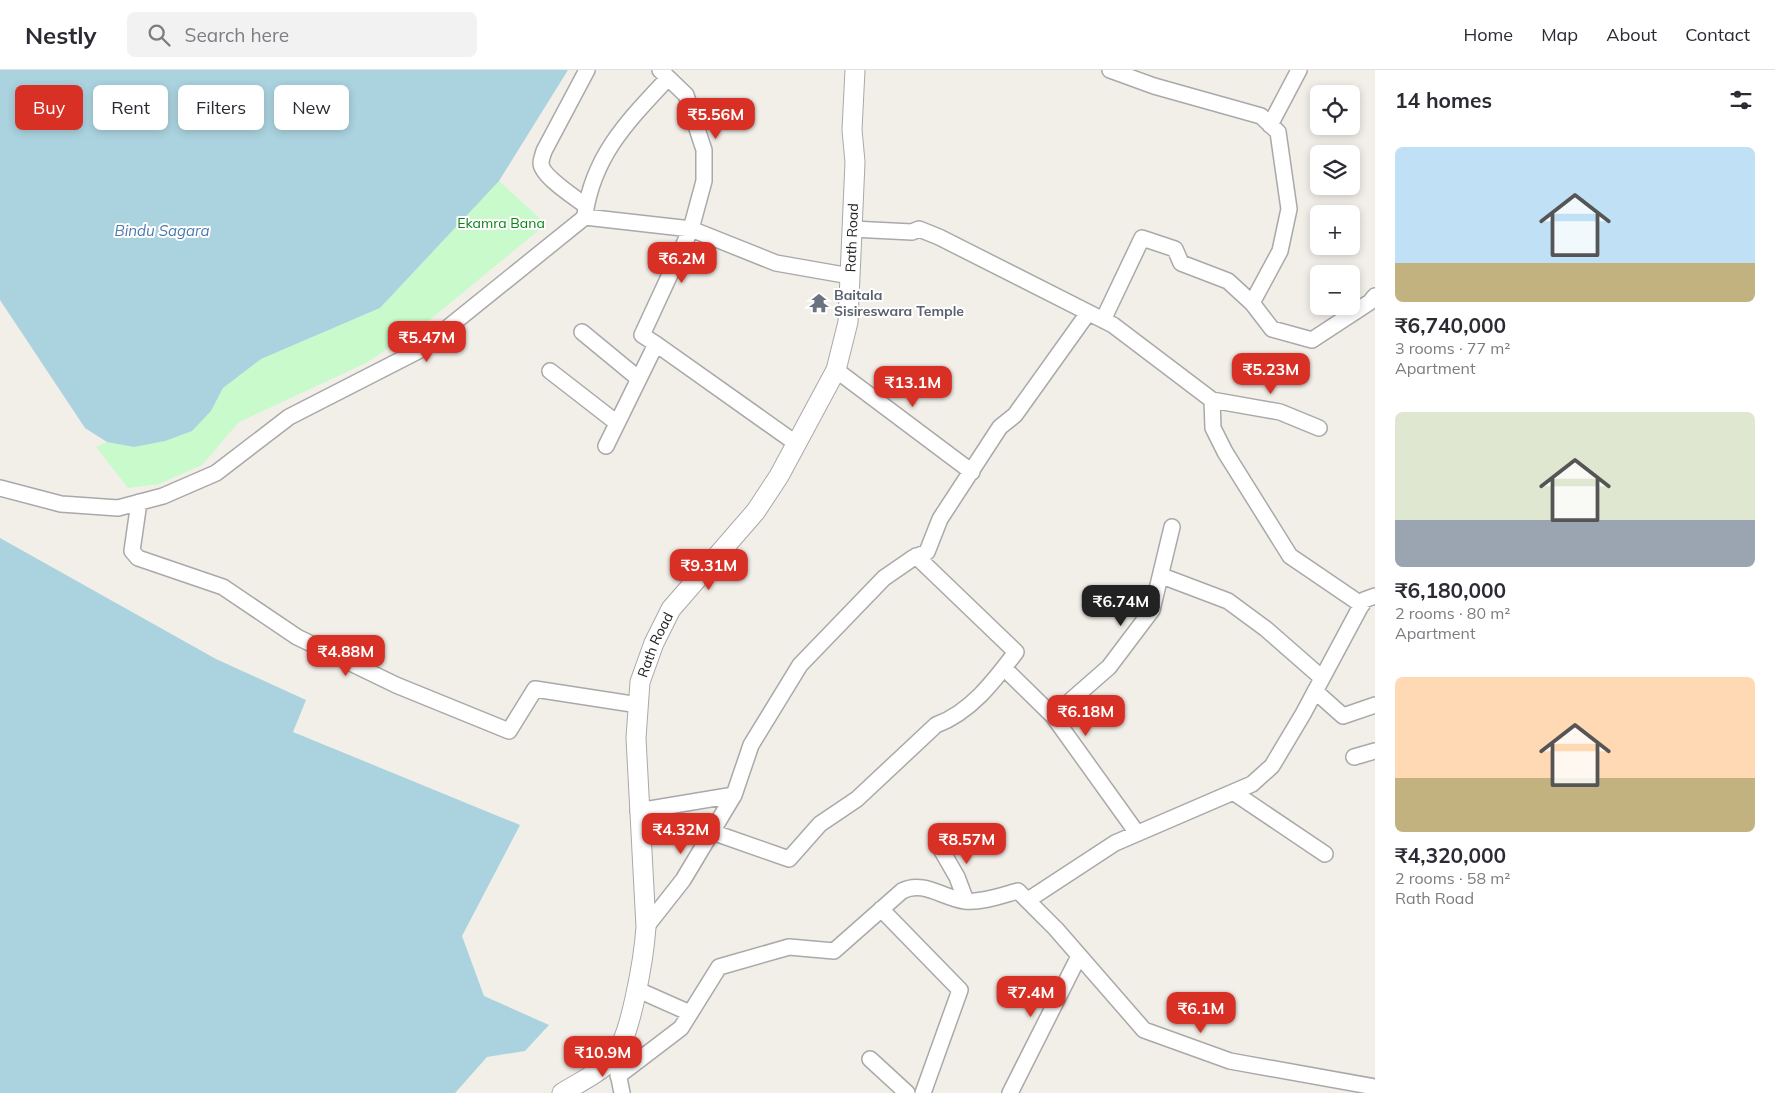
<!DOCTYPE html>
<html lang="en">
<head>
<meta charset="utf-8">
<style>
  :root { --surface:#fff; --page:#f2f2f3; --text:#2b2b33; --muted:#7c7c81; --line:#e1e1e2; --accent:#d93025 }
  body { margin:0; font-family:Mulish,sans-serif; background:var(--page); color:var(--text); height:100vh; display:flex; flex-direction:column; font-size:19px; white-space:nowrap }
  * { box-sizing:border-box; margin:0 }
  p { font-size:16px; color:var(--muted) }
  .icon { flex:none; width:28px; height:28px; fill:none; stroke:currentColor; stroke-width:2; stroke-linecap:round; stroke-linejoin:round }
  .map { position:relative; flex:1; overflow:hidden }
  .panel { display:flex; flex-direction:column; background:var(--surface); width:400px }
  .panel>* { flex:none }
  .top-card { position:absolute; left:15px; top:15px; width:475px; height:45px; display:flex; gap:10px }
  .tools { position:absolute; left:1310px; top:15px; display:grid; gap:10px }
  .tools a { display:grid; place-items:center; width:50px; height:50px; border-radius:8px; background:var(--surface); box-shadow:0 2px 8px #0003; font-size:25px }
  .price { position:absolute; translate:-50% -42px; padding:0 11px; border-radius:10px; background:var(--accent); color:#fff; font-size:16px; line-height:32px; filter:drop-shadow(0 1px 2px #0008) }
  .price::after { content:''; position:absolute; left:50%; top:30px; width:15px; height:11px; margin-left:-8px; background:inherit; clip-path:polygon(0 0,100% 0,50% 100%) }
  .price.on { background:#222; color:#fff }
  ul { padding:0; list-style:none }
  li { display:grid; align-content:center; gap:10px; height:265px; padding:0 20px }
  li span { display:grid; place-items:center; height:155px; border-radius:8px; color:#555 }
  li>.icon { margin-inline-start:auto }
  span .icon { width:90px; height:90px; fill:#fffc; stroke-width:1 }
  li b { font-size:21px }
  h2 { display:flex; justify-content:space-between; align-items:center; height:60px; padding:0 20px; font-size:21px }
  .pill { padding:0 18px; border-radius:8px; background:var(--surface); box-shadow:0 2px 8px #0003; font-size:18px; line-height:45px }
  .pill.on { background:var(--accent); color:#fff }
  header { display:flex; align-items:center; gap:30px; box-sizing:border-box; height:70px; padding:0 25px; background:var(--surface); border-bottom:1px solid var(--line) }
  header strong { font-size:24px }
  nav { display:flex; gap:28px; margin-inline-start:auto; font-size:18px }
  .search { width:350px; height:45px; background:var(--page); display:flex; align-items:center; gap:12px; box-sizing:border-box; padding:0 18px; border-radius:8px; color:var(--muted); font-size:19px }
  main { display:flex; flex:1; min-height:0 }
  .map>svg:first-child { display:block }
  .park { fill:#c8facc }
  .water { fill:#aad3df }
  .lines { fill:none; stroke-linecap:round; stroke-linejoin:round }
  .minor-casing { stroke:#a9a9a9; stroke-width:18 }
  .tertiary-casing { stroke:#a9a9a9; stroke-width:21 }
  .minor { stroke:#fff; stroke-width:15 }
  .tertiary { stroke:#fff; stroke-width:19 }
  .labels { text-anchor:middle; stroke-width:4; stroke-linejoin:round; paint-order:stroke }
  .park-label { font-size:14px; fill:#0c8416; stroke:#fff }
  .street-label { font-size:14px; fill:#222; stroke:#fff }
  .worship-label { font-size:14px; font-weight:bold; fill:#5b616d; stroke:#fff; text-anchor:start }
  .water-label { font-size:15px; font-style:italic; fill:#4a7aab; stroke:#fff }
</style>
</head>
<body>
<header>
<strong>Nestly</strong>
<div class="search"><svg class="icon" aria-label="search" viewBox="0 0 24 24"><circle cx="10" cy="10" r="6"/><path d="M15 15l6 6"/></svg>Search here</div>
<nav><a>Home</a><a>Map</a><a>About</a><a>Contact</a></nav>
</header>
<main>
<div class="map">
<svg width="1375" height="1023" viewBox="0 0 1375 1023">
  <rect width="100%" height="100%" fill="#f2efe9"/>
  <path class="park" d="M499,111L546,154L425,254L366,293L239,352L202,395L159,414L128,418L96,377L107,372L134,377L211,341L223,318L261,289L380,238Z"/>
  <path class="water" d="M0,0H568L499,111L380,238L261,289L223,318L211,341L192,361L165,371L134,377L107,372L85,358L0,230Z
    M0,468L216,589L306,630L293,662L520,755L462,866L484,926L549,955L525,981L487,987L455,1023H0Z"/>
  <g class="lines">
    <defs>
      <path id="minor" d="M1270,55L1299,0
        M586,136C576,128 541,106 541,93C541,89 543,85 544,81L587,0
        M585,144C594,84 629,50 668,8
        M852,159L912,162L919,159L939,167L1113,255L1212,330L1213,358L1225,382L1290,486L1362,535
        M1252,233L1272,259L1312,270L1370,232L1375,226
        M1103,250L1142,168L1175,179L1181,193L1228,211L1252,233L1280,181L1289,139L1278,62L1261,46L1154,16L1110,0
        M582,262L639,309
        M656,274L642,265L691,159L704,111V80L686,25L660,0
        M836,300L972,402
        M550,301L617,353
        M1212,330L1280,342L1319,358
        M606,376L656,274L797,374
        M0,418L61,434L118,438L163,426L216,403L289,347L420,280L585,147L691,159L776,193L850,206
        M139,432L132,481L138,488L223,517L297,567L396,615L509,661L535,619L632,634L637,638
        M1162,506L1228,531L1266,559L1322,608
        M1004,598L1053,646L1137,763
        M1315,621L1343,646L1375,635
        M1053,646L1109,597L1152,540L1172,457
        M1354,687L1375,681
        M1233,722L1325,784
        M638,741L734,725L751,675L800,595L884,508L913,488L927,482L940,449L1000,357L1015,345L1088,243
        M712,762L789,789L820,754L857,729L936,655C971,642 994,611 1016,582L916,486
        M938,774L957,807L966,831
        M1028,830L1115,773L1252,714L1272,696L1303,644L1364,530L1375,526
        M881,839L960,920L923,1023
        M646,857L683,810L734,725
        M636,919L690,943
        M870,989L907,1023
        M617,998L622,1023
        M618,1006L681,958L719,897L789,877L834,881L902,821C923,810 943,828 965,831C981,833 1003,825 1018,821L1056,859L1144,960L1230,991L1375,1017
        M1010,1023L1079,886"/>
      <g id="tertiary">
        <path id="s1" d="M562,1023C578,1013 600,1003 613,988C631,968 644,886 646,857L636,668L640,612L654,573L671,539L756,441L779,406L836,300L848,252L855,92L852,60L855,0"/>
      </g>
    </defs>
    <use href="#minor" class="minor-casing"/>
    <use href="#tertiary" class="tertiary-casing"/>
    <use href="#minor" class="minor"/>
    <use href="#tertiary" class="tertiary"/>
  </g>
  <defs>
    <symbol id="temple-bare" viewBox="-9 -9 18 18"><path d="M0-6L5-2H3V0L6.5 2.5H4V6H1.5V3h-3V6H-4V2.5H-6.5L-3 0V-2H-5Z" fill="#6b7280" stroke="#fff" stroke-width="2.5" paint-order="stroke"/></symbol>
  </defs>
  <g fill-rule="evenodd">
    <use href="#temple-bare" x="805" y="219" width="28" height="28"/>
  </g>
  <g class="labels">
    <g class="park-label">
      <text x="501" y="158">Ekamra Bana</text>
    </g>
    <g class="street-label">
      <text dy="5" stroke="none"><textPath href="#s1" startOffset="949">Rath Road</textPath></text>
      <text dy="5" stroke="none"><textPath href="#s1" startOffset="484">Rath Road</textPath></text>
    </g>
    <g class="worship-label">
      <text x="834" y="230">Baitala<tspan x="834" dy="16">Sisireswara Temple</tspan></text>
    </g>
    <g class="water-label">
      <text x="162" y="166">Bindu Sagara</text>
    </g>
  </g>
</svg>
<div class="tools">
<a><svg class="icon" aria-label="locate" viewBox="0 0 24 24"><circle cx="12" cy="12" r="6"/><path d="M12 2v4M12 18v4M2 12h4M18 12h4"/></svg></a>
<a><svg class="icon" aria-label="layers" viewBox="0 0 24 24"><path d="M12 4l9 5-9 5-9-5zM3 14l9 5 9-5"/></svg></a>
<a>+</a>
<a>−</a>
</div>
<b class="price" style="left:716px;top:70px">₹5.56M</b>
<b class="price" style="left:682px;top:214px">₹6.2M</b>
<b class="price" style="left:427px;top:293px">₹5.47M</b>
<b class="price" style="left:1271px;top:325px">₹5.23M</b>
<b class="price" style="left:913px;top:338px">₹13.1M</b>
<b class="price" style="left:709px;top:521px">₹9.31M</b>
<b class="price on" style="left:1121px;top:557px">₹6.74M</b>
<b class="price" style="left:346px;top:607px">₹4.88M</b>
<b class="price" style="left:1086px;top:667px">₹6.18M</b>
<b class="price" style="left:681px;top:785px">₹4.32M</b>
<b class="price" style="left:967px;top:795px">₹8.57M</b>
<b class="price" style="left:1031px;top:948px">₹7.4M</b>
<b class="price" style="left:1201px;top:964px">₹6.1M</b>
<b class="price" style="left:603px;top:1008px">₹10.9M</b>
<div class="top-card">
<a class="pill on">Buy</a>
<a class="pill">Rent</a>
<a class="pill">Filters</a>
<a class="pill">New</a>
</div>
</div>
<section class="panel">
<h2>14 homes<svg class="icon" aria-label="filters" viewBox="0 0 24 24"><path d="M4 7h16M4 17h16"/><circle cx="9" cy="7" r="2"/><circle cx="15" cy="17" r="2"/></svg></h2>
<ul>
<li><span style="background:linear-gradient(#bfe0f5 75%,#c2b280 0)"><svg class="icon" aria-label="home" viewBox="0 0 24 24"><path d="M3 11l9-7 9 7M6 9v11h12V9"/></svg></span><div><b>₹6,740,000</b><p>3 rooms · 77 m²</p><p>Apartment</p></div></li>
<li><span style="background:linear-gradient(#dfe7d0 70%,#9aa5b1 0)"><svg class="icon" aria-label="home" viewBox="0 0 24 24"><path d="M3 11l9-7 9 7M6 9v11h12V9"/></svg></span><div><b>₹6,180,000</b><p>2 rooms · 80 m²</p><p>Apartment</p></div></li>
<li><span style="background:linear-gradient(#ffd9b3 65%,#c2b280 0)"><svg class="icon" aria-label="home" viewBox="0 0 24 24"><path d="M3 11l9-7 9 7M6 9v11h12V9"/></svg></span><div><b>₹4,320,000</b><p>2 rooms · 58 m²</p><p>Rath Road</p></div></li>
</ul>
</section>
</main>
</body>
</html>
